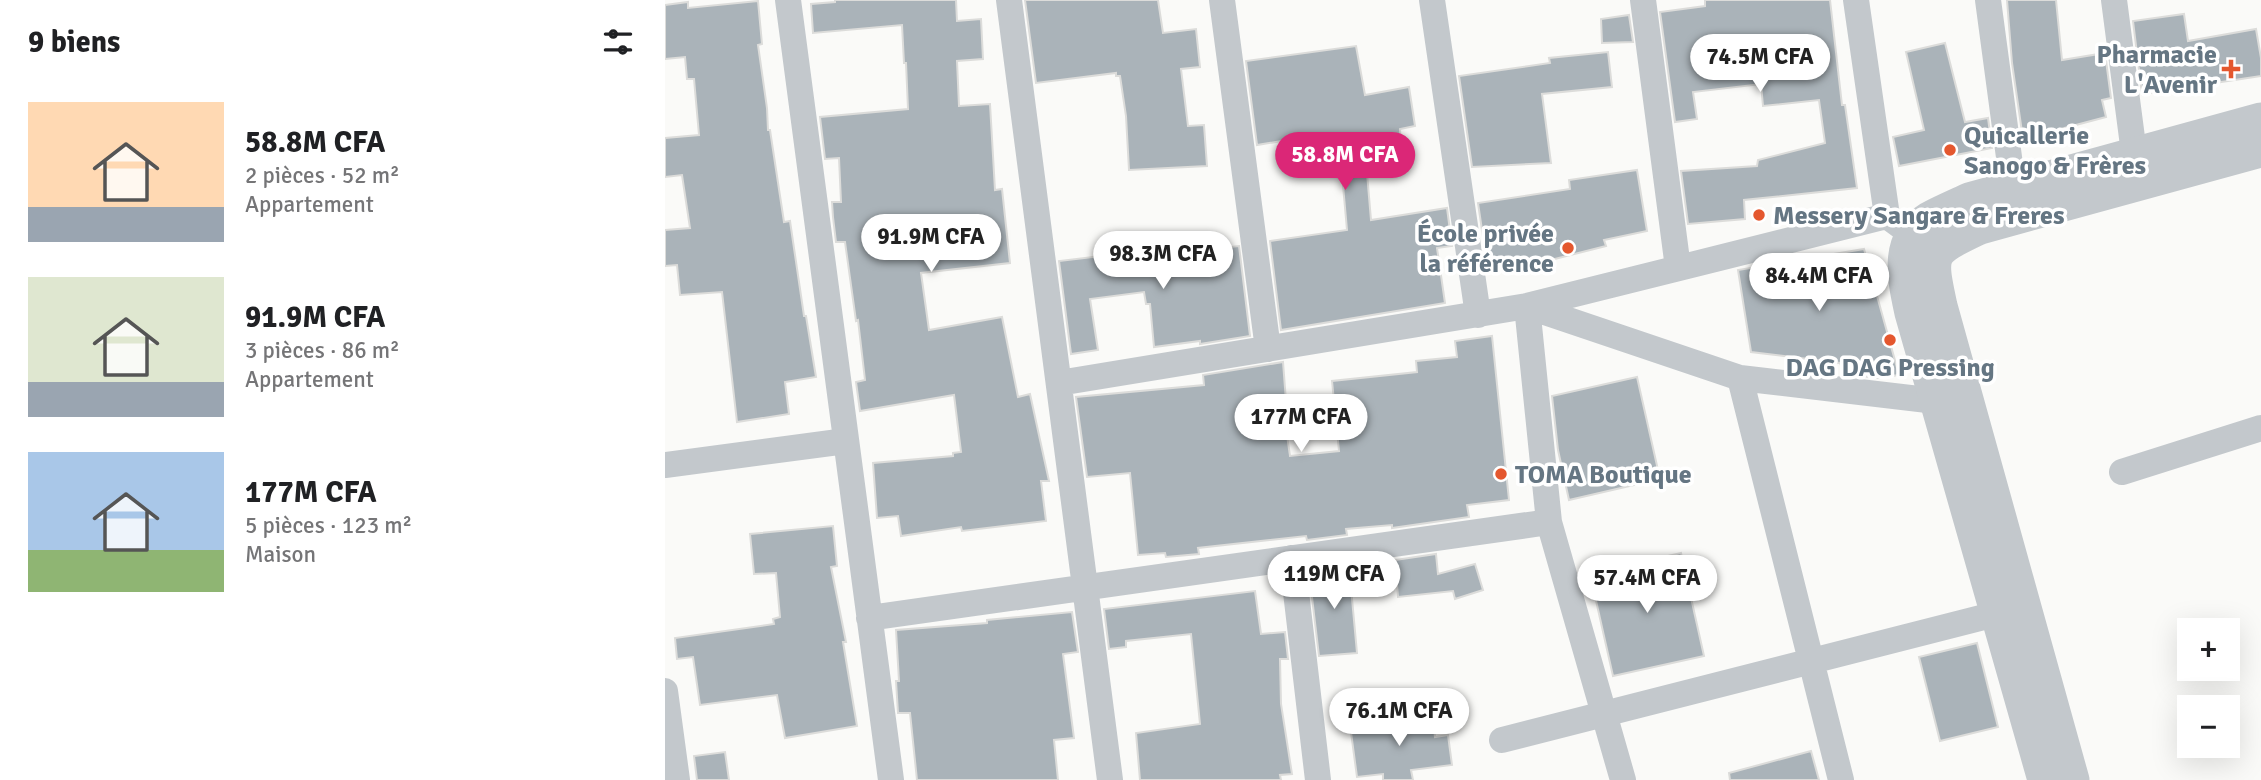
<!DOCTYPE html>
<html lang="fr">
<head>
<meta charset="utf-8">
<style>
  :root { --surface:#fff; --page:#f6f6f6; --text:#202124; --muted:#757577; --accent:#db2777 }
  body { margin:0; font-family:Signika,sans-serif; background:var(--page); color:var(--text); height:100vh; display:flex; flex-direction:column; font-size:26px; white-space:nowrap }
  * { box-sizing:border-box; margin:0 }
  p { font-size:23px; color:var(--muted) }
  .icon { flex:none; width:38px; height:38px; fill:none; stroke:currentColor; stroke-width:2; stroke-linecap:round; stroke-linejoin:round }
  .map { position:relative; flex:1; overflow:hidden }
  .details { display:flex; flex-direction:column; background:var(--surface); width:665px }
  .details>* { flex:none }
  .tools { position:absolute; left:1512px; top:618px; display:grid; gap:14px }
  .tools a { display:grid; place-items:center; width:63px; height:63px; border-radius:0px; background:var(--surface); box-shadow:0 7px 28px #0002; font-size:35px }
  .price { position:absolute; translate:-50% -60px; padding:0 16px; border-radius:24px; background:#fff; color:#222; font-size:23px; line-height:46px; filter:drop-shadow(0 2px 4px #0008) }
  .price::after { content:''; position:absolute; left:50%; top:42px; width:21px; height:16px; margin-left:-10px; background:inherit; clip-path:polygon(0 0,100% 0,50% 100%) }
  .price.selected { background:var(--accent); color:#fff }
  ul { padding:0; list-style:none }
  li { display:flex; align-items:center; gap:21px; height:175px; padding:0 28px }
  li span { display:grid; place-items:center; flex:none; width:196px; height:140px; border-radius:0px; color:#555 }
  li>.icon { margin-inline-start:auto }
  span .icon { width:84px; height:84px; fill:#fffc; stroke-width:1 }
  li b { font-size:30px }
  h2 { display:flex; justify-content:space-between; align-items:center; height:84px; padding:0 28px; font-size:30px }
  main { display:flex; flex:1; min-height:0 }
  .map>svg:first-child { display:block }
  .building { fill:#aab3b9; stroke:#dcdcda; stroke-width:2 }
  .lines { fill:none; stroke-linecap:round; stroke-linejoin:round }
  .minor { stroke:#c3c8cc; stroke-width:26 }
  .tertiary { stroke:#c3c8cc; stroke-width:33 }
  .poi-dot { fill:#e4572e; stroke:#fff; stroke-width:2.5 }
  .labels { text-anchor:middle; stroke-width:7; stroke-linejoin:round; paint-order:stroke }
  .poi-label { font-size:26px; font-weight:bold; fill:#657683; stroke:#fff; text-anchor:start }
</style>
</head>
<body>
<main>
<section class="details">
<h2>9 biens<svg class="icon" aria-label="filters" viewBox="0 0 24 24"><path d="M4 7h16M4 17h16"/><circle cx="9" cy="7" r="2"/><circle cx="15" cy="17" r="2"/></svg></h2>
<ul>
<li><span style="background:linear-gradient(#ffd9b3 75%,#9aa5b1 0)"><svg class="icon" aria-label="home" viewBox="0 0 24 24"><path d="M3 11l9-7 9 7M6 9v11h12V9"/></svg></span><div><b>58.8M CFA</b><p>2 pièces · 52 m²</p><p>Appartement</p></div></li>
<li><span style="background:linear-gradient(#dfe7d0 75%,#9aa5b1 0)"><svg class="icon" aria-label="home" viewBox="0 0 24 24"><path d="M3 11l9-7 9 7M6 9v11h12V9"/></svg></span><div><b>91.9M CFA</b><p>3 pièces · 86 m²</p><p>Appartement</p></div></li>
<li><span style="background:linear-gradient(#a9c7e8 70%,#8fb573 0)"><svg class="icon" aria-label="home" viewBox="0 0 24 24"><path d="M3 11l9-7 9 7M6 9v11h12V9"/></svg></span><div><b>177M CFA</b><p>5 pièces · 123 m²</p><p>Maison</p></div></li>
</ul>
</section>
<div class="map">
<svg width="1596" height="780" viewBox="0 0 1596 780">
  <rect width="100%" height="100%" fill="#fafaf8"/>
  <path class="building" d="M170,0H291L292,21L316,19L318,59L292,61L294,106L325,104L330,190L337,189L345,263L256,273L264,330L337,317L353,397L365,394L384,481H376L381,521L297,531L296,527L236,536L233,516L212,518L208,463L288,456V453L296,452L289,395L195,411L191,382L200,380L193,320L191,321L180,242H171L168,217L167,202H176L174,158L160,159L155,117L243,109L241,63H239L237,25L148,33L146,4L170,2Z
    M360,0H493L498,33L531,29L535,67L516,69L523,126L539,125L542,166L464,170L461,116L455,76H451V73L371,83Z
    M1040,0H1165L1177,105H1180L1192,188L1079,200L1080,219L1023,224L1016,171L1092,166L1093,160L1160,143L1154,100L1098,106L1096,84L1028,92L1032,119L1010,122L995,12L1040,6Z
    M1342,0H1391L1397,60L1440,53L1446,98L1437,100L1441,117L1358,139L1347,63Z
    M93,1L97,44L93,45L102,108L103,130H105L119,222L125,221L139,316H141L151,377L120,382L124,414L72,422L57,292L15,295L12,265L0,266V230L25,228L17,175L0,177V138L34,135L29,79H22L20,57L0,59V5L23,2V8Z
    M1519,14L1523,41L1591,29L1596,58V76L1477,94L1468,21Z
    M964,15L968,42L937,43L936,19Z
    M1280,43L1300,122L1323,118L1327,148L1234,166L1228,137L1259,130L1241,52Z
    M691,46L700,95L744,87L750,126L735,129L737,171L702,173L706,220L782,208L787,246L772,248L780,303L616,330L605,241L682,230L676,163L618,166L617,141L592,145L581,61Z
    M943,52L947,87L877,94L886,163L807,167L794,76L885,63L884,58Z
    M972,170L982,231L939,240L941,246L866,265V267L823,271L813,203L905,189L904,180Z
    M555,235L556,248L574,246L585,336L535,344V341L489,347L485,304H481L479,292L425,299L433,350L406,354L394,261L470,252V249L522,239Z
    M1199,249L1234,375L1213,378L1180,374L1175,363L1086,352L1073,270Z
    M827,336L844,500L802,505L804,517L727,528V525L681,529L682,535L642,540L641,536L533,548L534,554L501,557L500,553L473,555L465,473L422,477L411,397L539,385L538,375L618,362L621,401H617L625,456L674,451L667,381L752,372L751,361L792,357L790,341Z
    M972,377L995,479L904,500L893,450L887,396Z
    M168,526L172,566L166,567L181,642H178L192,726L120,738L112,695L35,705L28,657L12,659L10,638L109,624L108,619L115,617L111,573L89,574L85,534Z
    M1016,553L1039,656L948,676L925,574Z
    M771,554L773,574L810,564L818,590L790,599L788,591L733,597L730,560Z
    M684,566L692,653L654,656L644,572Z
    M590,591L596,634L620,632L623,659H615L616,704L627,774L615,775L616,780H475L471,733L535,724L526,634L461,641V647L444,649L439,609Z
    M407,612L413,652L398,654L409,738L389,740L393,780H252L245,713H233L231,681H234L231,630L322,623V620Z
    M1312,643L1333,727L1275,741L1254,657Z
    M768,716L770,737L783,735L787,765L746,770L748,780H718V774L692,777L685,725Z
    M1146,751L1154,780H1065L1064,773Z
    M60,752L64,780H32L29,756Z"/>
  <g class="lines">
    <path class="minor" d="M123,0L226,780
      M344,0L445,780
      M557,0L603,349
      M767,0L813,315
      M978,0L1013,268
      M1191,0L1222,216L1237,227
      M1323,0L1348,187
      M1449,0L1469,153
      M862,306L884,522L958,780
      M862,306L1075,378L1271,401
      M1075,378L1176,780
      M394,383L862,306L1222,216
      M0,465L181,441
      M1457,472L1596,428
      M627,558L653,780
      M204,618L884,522
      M0,691L12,780
      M837,740L1331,614"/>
    <path class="tertiary" d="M1379,780L1246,313C1239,280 1229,240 1264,218C1277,211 1291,205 1304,199L1596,119
      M1408,780L1276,306C1264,251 1265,252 1315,228L1596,151"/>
  </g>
  <g class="poi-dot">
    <path d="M1562.5 58.5h7v7h7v7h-7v7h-7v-7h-7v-7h7z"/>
    <circle cx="1285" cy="150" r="7"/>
    <circle cx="1094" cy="215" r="7"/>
    <circle cx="903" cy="248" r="7"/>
    <circle cx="1225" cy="340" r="7"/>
    <circle cx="836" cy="474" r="7"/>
  </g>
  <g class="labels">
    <g class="poi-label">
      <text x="1552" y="63" text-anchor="end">Pharmacie<tspan x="1552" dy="30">L'Avenir</tspan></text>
      <text x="1299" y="144">Quicallerie<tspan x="1299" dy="30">Sanogo &amp; Frères</tspan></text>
      <text x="1108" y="224">Messery Sangare &amp; Freres</text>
      <text x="889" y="242" text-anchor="end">École privée<tspan x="889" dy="30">la référence</tspan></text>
      <text x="1225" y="376" text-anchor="middle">DAG DAG Pressing</text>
      <text x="850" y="483">TOMA Boutique</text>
    </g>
  </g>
</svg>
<div class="tools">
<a>+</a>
<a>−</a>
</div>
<b class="price" style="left:1095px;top:94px">74.5M CFA</b>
<b class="price selected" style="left:680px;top:192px">58.8M CFA</b>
<b class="price" style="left:266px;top:274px">91.9M CFA</b>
<b class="price" style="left:498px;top:291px">98.3M CFA</b>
<b class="price" style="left:1154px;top:313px">84.4M CFA</b>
<b class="price" style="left:636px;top:454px">177M CFA</b>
<b class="price" style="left:669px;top:611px">119M CFA</b>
<b class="price" style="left:982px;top:615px">57.4M CFA</b>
<b class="price" style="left:734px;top:748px">76.1M CFA</b>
</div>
</main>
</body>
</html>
